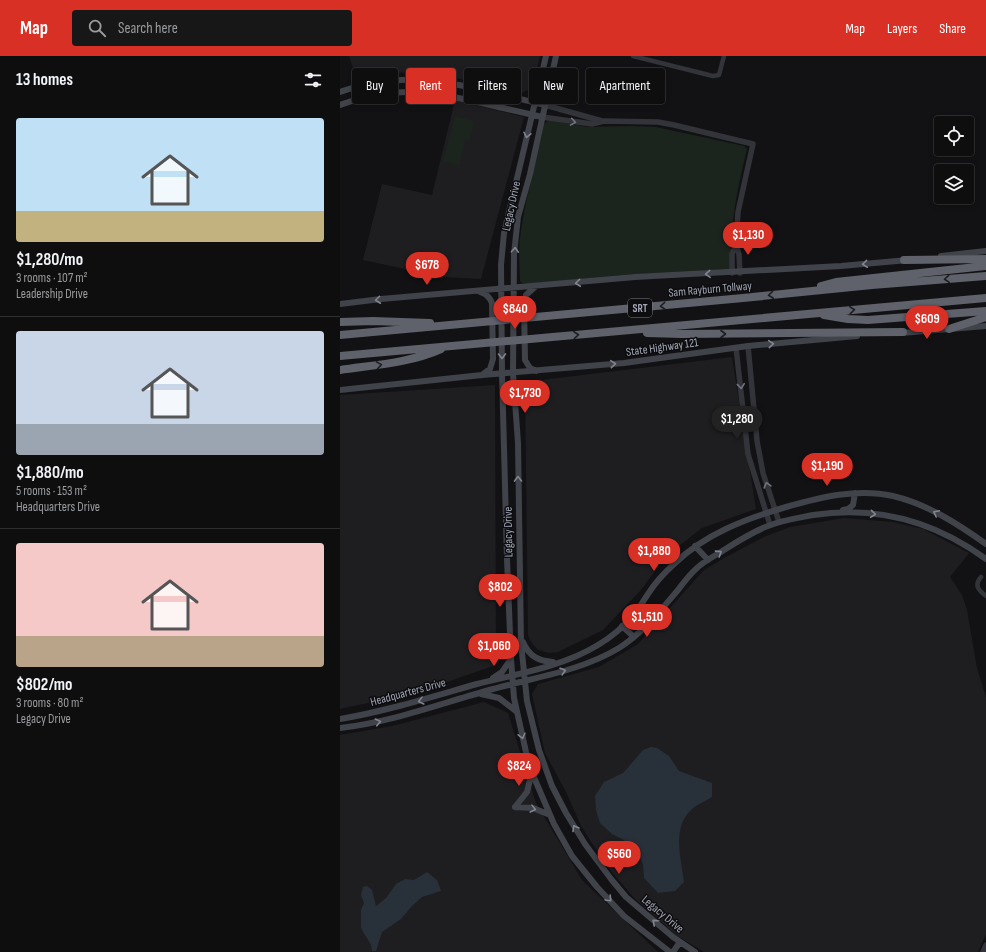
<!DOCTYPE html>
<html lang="en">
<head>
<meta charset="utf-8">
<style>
  :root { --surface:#0e0e0f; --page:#171718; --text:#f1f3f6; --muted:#9b9c9e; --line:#2e2e2f; --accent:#d93025 }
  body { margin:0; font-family:"Sofia Sans Condensed",sans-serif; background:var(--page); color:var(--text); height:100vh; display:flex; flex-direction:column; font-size:15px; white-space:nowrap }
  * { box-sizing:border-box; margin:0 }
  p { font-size:13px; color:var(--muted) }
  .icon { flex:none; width:22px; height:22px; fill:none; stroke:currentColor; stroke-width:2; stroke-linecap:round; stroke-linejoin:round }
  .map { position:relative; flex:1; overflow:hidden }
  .sheet { display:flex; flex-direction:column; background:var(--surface); width:340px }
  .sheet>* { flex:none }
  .guide { position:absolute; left:12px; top:12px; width:380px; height:36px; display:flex; gap:8px }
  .controls { position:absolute; left:594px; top:60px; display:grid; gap:8px }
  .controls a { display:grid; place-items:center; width:40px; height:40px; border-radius:4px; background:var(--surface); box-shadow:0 2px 6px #0003,0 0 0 1px var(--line); font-size:20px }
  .price { position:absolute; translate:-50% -34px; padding:0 9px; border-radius:14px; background:var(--accent); color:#fff; font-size:13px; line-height:26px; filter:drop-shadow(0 1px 2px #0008) }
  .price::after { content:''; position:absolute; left:50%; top:24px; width:12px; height:9px; margin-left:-6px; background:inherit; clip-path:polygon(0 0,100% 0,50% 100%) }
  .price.active { background:#222; color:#fff }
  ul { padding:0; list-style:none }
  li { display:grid; align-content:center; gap:8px; height:212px; padding:0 16px }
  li+li { border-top:1px solid var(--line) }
  li span { display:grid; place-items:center; height:124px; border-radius:4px; color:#555 }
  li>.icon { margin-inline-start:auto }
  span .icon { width:72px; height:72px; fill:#fffc; stroke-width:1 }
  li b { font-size:17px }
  h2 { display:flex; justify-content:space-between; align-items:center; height:48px; padding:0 16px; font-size:17px }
  .chip { padding:0 14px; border-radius:4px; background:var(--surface); box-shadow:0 2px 6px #0003,0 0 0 1px var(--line); font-size:14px; line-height:36px }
  .chip.active { background:var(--accent); color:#fff }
  header { display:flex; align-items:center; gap:24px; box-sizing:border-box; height:56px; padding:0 20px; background:var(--accent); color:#fff }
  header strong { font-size:19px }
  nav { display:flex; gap:22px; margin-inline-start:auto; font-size:14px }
  .search { width:280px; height:36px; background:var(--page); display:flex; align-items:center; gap:10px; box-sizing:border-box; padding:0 14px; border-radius:4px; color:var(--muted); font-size:15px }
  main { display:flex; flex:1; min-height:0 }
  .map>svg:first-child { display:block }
  .built { fill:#1e1e21 }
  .green { fill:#1c241e }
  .water { fill:#283039 }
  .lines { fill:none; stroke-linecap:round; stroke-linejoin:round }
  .minor { stroke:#33343a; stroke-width:4.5 }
  .tertiary { stroke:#33343a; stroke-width:5.5 }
  .secondary { stroke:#41434a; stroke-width:6 }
  .motorway { stroke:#5f616b; stroke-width:8 }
  .oneway { stroke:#71747e }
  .oneway2 { stroke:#818590 }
  .oneway3 { stroke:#1d1e21 }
  .labels { text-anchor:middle; stroke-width:3; stroke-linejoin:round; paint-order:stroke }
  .shield { fill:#0d0d0f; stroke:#767a84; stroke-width:1 }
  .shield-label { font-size:11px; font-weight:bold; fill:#a3a8b6 }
  .street-label { font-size:12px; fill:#a3a8b6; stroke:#0d0d0f }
</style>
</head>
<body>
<header>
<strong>Map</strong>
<div class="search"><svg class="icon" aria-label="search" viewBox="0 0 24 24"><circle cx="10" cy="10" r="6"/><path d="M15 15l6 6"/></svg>Search here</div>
<nav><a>Map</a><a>Layers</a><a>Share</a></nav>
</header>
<main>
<section class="sheet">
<h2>13 homes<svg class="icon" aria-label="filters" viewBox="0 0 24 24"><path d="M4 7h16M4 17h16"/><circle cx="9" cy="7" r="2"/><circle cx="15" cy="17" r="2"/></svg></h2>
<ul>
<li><span style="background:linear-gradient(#bfe0f5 75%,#c2b280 0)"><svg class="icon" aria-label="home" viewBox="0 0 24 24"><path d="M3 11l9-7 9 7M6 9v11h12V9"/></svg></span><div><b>$1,280/mo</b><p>3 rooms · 107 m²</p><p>Leadership Drive</p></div></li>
<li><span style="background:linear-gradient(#c9d6e8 75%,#9aa5b1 0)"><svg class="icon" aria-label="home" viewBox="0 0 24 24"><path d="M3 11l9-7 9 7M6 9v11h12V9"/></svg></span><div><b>$1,880/mo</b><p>5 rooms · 153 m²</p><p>Headquarters Drive</p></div></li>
<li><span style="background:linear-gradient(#f6c9c9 75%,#b9a48a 0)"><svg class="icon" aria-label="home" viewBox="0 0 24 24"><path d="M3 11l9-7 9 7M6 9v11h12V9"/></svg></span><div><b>$802/mo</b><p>3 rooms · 80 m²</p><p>Legacy Drive</p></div></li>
</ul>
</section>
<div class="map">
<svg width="646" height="896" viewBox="0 0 646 896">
  <rect width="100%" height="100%" fill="#121214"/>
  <path class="built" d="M9,0H200L193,31L182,37L106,20L53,16L17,24Z
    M115,44L184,61L141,223L103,221L23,204L42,128L92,139Z
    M392,301L416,453L362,472L325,501L301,534L263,574L218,596L209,597L198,594L191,586L188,579L185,326Z
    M155,329L156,609L78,636L0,653V339Z
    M504,462L553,466L583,473L629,497L610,521L622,539L627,554L637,612L646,641V878L638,896H364L336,879L294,842L266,809L241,770L227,738L205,697L192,638L198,628L259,611L298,588L363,515L384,502L426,480L450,471Z
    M144,646L168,657L196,747L242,824L318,896H0V679L52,670Z"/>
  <path class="green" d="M115,60L134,65L130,84H125L119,109L103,106Z
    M208,65H214L248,71L291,70L316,71L404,90L407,93C397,134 390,167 391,210L389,213L281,219L189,228L182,227L180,225C180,211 178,196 180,182C185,144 196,106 204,68Z"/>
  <path class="water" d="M311,691L317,692L329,700L339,715L372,727V741C367,744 361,747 356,750C330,768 341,800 344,826L335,835L318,837L304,822L303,808L296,794L282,783L272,778L260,767L256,754L255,740L264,726L283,717L303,694Z
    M87,816L97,824L101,835L82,841L72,850L61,863L42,876L36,895H32L31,889L21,872V854L24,847L21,839L23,831L27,830L32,834L36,850L46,842L56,828L65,823L74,824Z"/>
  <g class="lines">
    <path class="minor" d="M293,0L373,20L379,19L384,0
      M641,521C634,529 638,534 646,540"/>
    <path class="tertiary" d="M205,49L262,65
      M202,61L252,68L264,65L318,66L334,69L413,88L398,156L396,189L392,198V217
      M396,189L399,198L400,217
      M408,290L417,385L423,417L439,466
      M396,292L408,398L430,469
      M643,896L646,889"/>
    <path class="secondary" d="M206,0L164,177L161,209L162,318L167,503L171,603L174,642L186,696L193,719L214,768L232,800L257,831L284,860L330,896
      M216,0L190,118L178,161L174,198L173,317L178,387L181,587L187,645L199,694L212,730L226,757L245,788L271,823L286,841L333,881L355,896
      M0,36C70,9 135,33 205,49
      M0,49C60,26 103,38 163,52C176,55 189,58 202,61
      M601,200L646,195
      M195,231L186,239L184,248L185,304L190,312L196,315
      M140,236C146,238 149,240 152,247L153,303L150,313L142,319
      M0,248L41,243L295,221L501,210L568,204
      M561,277L646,270
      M0,334L142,319L284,307L408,290L517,280
      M503,454L508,453L513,449L515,437
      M355,490L368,504
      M282,570L294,581
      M183,586C189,600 198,605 213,606
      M153,622L162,616L171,603
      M141,638L159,642L176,655
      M0,663C47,655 91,641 137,628C177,618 222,611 258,589C270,582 284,570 294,559C299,553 303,545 308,538C315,527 324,517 334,508C365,478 405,463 446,451C481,441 517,432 553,440C587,448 618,468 646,488
      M0,672C53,666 102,647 153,633C196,621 241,615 279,592C303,577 320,555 338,534C344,526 349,519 357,512C364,505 375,500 384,494C398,485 412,476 428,470C442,464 458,462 473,459C538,449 594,465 646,503
      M175,751L187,736L192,716
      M175,751L193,752L210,759
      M333,896L340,886"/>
    <path class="motorway" d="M564,204L646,203
      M481,230L496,226L646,210
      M484,259L508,263L528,264L646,255
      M0,266L33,265L90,267
      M609,273L646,261
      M307,277L342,278L563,276
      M0,279L403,242L532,229L646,220
      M0,300L646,242
      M0,314C33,309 70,307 101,293"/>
  </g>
  <defs><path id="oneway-chevron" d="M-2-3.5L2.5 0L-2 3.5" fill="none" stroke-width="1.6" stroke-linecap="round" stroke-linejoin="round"/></defs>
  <g class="oneway">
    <use href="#oneway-chevron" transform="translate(233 66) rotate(9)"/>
    <use href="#oneway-chevron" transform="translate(401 330) rotate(84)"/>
    <use href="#oneway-chevron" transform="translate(427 429) rotate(-106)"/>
  </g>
  <g class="oneway2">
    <use href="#oneway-chevron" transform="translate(187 79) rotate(103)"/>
    <use href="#oneway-chevron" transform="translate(175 194) rotate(-87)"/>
    <use href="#oneway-chevron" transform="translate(525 208) rotate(174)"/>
    <use href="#oneway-chevron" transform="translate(368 218) rotate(177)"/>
    <use href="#oneway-chevron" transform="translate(238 227) rotate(174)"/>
    <use href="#oneway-chevron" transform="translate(38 244) rotate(173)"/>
    <use href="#oneway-chevron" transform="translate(431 288) rotate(-5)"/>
    <use href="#oneway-chevron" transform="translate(162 300) rotate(89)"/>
    <use href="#oneway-chevron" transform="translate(273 308) rotate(-5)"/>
    <use href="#oneway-chevron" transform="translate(178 423) rotate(-91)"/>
    <use href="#oneway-chevron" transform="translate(596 457) rotate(-153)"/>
    <use href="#oneway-chevron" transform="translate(533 458) rotate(6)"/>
    <use href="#oneway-chevron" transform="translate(379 497) rotate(-33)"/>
    <use href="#oneway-chevron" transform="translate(223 615) rotate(-16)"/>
    <use href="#oneway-chevron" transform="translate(81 645) rotate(166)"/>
    <use href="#oneway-chevron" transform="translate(38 666) rotate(-12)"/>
    <use href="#oneway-chevron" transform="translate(182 680) rotate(77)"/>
    <use href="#oneway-chevron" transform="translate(193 753) rotate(14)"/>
    <use href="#oneway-chevron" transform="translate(235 772) rotate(-121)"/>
    <use href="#oneway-chevron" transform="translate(269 843) rotate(47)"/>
    <use href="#oneway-chevron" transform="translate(315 866) rotate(-140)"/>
  </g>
  <g class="oneway3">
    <use href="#oneway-chevron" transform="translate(607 223) rotate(175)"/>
    <use href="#oneway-chevron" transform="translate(431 239) rotate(174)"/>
    <use href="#oneway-chevron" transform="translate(323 250) rotate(175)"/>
    <use href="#oneway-chevron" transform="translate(512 254) rotate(-5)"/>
    <use href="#oneway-chevron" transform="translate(383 278)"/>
    <use href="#oneway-chevron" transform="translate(236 279) rotate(-5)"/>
    <use href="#oneway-chevron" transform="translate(39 309) rotate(-9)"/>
  </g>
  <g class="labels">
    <rect class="shield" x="288" y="243" width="24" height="18" rx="3"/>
    <g class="shield-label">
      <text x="300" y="256">SRT</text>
    </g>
    <g class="street-label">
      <text transform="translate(171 150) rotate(-78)" y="4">Legacy Drive</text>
      <text transform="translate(370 233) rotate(-5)" y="4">Sam Rayburn Tollway</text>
      <text transform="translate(322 291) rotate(-8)" y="4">State Highway 121</text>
      <text transform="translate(168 476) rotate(-91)" y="4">Legacy Drive</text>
      <text transform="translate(68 636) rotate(-15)" y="4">Headquarters Drive</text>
      <text transform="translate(323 858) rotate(40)" y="4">Legacy Drive</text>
    </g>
  </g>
</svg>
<div class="controls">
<a><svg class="icon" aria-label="locate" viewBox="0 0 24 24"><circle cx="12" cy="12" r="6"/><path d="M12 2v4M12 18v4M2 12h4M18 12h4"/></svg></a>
<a><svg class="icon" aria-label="layers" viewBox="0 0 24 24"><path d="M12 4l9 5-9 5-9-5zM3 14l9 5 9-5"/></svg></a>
</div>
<b class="price" style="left:408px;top:200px">$1,130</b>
<b class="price" style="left:87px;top:230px">$678</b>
<b class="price" style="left:175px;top:274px">$840</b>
<b class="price" style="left:587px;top:284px">$609</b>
<b class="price" style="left:185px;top:358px">$1,730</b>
<b class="price active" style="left:397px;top:384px">$1,280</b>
<b class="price" style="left:487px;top:431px">$1,190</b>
<b class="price" style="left:314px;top:516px">$1,880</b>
<b class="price" style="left:160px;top:552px">$802</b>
<b class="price" style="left:307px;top:582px">$1,510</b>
<b class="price" style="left:154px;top:611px">$1,060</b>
<b class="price" style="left:179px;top:731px">$824</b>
<b class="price" style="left:279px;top:819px">$560</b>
<div class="guide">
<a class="chip">Buy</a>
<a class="chip active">Rent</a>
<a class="chip">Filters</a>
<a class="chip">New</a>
<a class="chip">Apartment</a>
</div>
</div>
</main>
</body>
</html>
